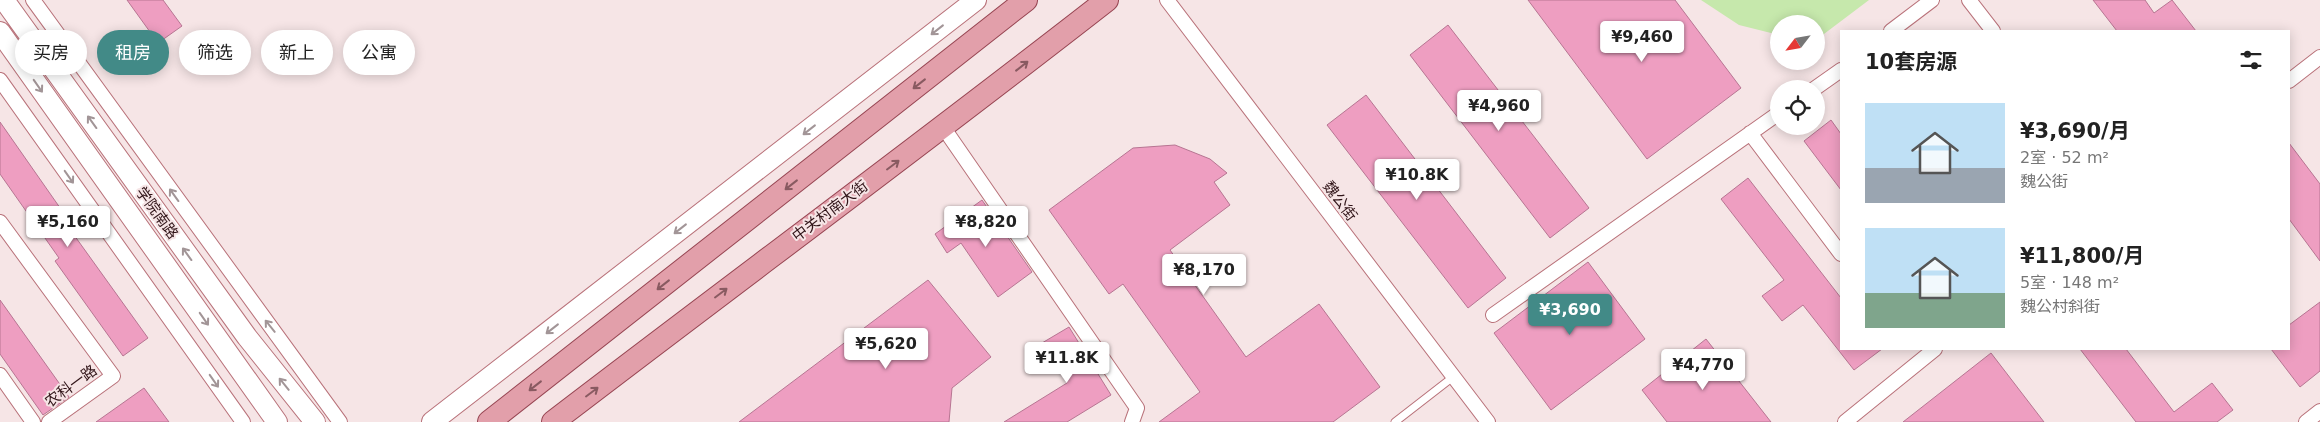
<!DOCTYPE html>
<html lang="zh">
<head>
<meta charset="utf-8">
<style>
  :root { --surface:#fff; --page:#f2f2f2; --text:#222; --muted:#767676; --accent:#428a87 }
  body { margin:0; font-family:"DejaVu Sans","Noto Sans SC",sans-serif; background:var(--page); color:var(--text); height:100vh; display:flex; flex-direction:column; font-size:19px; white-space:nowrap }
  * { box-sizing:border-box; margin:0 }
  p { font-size:16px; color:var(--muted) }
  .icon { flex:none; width:28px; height:28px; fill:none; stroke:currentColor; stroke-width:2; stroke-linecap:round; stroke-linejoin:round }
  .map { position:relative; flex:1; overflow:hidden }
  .panel { position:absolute; left:1840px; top:30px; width:450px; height:320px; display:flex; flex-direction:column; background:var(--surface); border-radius:0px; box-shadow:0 2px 12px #0003 }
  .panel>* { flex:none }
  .banner { position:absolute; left:15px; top:30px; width:475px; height:45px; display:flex; gap:10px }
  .needle { width:32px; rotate:239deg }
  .tools { position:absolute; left:1770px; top:15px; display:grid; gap:10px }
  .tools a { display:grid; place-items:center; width:55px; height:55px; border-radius:50%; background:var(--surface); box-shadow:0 2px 12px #0003; font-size:25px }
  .price { position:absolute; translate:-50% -42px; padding:0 11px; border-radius:5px; background:#fff; color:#222; font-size:16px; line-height:32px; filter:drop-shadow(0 1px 2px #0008) }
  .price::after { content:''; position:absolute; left:50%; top:30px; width:15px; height:11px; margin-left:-8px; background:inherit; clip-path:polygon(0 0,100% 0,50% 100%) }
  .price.selected { background:var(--accent); color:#fff }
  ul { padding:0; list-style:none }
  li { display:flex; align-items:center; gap:15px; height:125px; padding:0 25px }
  li span { display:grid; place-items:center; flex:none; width:140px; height:100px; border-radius:0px; color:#555 }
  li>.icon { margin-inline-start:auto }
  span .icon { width:60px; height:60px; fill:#fffc; stroke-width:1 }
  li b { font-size:21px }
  h2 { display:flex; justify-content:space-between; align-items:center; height:60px; padding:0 25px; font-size:21px }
  .tag { padding:0 18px; border-radius:22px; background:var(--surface); box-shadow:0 2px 12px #0003; font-size:18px; line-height:45px }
  .tag.selected { background:var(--accent); color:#fff }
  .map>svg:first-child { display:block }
  .green { fill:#c6e8ac }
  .building { fill:#ee9ec1; stroke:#b77592 }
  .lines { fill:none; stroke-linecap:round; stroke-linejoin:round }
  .lane-casing { stroke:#b9727a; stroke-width:9 }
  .street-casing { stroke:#b9727a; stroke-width:16 }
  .secondary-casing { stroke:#b9727a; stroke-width:22 }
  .primary-casing { stroke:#974552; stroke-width:24 }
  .lane { stroke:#fff; stroke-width:7 }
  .street { stroke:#fff; stroke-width:14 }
  .secondary { stroke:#fff; stroke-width:20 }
  .primary { stroke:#e29faa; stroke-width:22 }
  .oneway { stroke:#a29597 }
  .oneway2 { stroke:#895a61 }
  .labels { text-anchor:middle; stroke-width:4; stroke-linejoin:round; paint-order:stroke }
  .street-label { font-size:15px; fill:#301418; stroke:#f6e5e6 }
</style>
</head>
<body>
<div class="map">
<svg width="2320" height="422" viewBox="0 0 2320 422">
  <rect width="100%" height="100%" fill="#f6e5e6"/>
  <path class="green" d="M1701,0H1869L1816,40V24H1779V35L1739,25Z"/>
  <path class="building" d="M127,0H163L182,26L158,43Z
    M1528,0H1675L1741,88L1647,159Z
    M2093,0H2145L2154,13L2172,0L2196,31H2117Z
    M1448,25L1589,208L1550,238L1410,55Z
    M1366,95L1506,278L1468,308L1327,125Z
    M1831,120L1841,134V190L1804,141Z
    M0,122L72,225L69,228L148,338L123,356L55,261L59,258L0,174Z
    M2289,143L2320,184V261L2289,219Z
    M1175,145L1210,159L1227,173L1214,182L1230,205L1170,250L1246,357L1319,304L1380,387L1333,422H1159L1200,392L1123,284L1109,294L1049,210L1133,148Z
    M1748,178L1841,298V349H1882L1854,370L1803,305L1782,321L1762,296L1784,280L1721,199Z
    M982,200L1032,272L998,297L961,243L947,253L935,234Z
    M1588,262L1645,339L1551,410L1494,333Z
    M928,280L991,357L952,388L949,422H739Z
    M0,300L69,397L43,415L0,354Z
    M2320,302V371L2300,387L2271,349H2289V325Z
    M1069,327L1111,395L1067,422H1004L1067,383L1042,343Z
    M1706,339L1771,422H1667L1642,390Z
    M2080,349H2126L2174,412L2212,383L2233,410L2217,422H2136Z
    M1991,353L2044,422H1903Z
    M144,388L169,422H96Z"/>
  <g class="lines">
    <defs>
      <path id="lane" d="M1395,422L1453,377"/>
      <path id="street" d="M33,0L340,422
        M1167,0L1488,422
        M1969,0L1993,31
        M1891,31L1932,0
        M0,80L243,422
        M2289,81L2320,57
        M1814,89L1841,70
        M943,127L1137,408L1132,422
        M1750,133L1841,254
        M0,222L113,376L49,422
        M1493,315L1779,113
        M0,375L33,422
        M1845,422L1935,349
        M2306,422L2320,411"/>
      <path id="secondary" d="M4,0L247,337L315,422
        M0,32L277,422
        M432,422L976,0"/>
      <path id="primary" d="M489,422L1026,0
        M553,422C737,281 924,143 1107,0"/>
    </defs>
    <use href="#lane" class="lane-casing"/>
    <use href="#street" class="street-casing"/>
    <use href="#secondary" class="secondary-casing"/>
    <use href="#primary" class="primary-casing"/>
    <use href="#lane" class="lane"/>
    <use href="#street" class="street"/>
    <use href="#secondary" class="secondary"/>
    <use href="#primary" class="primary"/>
  </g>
  <defs><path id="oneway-shaft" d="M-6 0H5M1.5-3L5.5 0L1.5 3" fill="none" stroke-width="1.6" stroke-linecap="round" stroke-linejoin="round" transform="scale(1.25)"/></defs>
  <g class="oneway">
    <use href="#oneway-shaft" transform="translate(937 30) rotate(142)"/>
    <use href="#oneway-shaft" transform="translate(38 86) rotate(55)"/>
    <use href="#oneway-shaft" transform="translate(92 122) rotate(-126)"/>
    <use href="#oneway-shaft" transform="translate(809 130) rotate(142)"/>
    <use href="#oneway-shaft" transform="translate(69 177) rotate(55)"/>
    <use href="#oneway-shaft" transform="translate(174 195) rotate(-126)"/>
    <use href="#oneway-shaft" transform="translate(680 229) rotate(142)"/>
    <use href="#oneway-shaft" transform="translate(187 254) rotate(-126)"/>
    <use href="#oneway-shaft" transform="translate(204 319) rotate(55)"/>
    <use href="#oneway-shaft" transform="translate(270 326) rotate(-129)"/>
    <use href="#oneway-shaft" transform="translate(552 329) rotate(142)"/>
    <use href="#oneway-shaft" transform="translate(214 381) rotate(55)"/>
    <use href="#oneway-shaft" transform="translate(284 384) rotate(-129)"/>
  </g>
  <g class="oneway2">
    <use href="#oneway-shaft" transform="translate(1022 66) rotate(-38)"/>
    <use href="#oneway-shaft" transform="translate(919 84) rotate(142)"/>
    <use href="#oneway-shaft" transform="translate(893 165) rotate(-37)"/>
    <use href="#oneway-shaft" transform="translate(791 185) rotate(142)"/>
    <use href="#oneway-shaft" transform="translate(663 285) rotate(142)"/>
    <use href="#oneway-shaft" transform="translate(721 293) rotate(-37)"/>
    <use href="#oneway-shaft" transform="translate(535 386) rotate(142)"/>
    <use href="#oneway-shaft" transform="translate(592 392) rotate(-37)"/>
  </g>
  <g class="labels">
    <g class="street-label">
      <text transform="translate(1340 201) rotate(53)" y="5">魏公街</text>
      <text transform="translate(830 211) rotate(-37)" y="5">中关村南大街</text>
      <text transform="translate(157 213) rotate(54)" y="5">学院南路</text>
      <text transform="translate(71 386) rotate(-36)" y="5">农科一路</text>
    </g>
  </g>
</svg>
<div class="tools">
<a><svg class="needle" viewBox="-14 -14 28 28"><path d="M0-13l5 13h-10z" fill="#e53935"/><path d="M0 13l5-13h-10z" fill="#767676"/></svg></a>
<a><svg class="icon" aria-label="locate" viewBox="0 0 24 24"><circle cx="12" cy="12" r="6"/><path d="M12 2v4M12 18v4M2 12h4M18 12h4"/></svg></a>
</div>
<b class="price" style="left:1642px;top:63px">¥9,460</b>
<b class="price" style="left:1499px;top:132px">¥4,960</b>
<b class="price" style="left:1417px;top:201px">¥10.8K</b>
<b class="price" style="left:68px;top:248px">¥5,160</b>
<b class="price" style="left:986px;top:248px">¥8,820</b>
<b class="price" style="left:1204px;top:296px">¥8,170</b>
<b class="price selected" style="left:1570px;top:336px">¥3,690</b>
<b class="price" style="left:886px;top:370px">¥5,620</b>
<b class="price" style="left:1067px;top:384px">¥11.8K</b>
<b class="price" style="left:1703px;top:391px">¥4,770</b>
<div class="banner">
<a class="tag">买房</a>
<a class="tag selected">租房</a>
<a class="tag">筛选</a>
<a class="tag">新上</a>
<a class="tag">公寓</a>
</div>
<section class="panel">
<h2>10套房源<svg class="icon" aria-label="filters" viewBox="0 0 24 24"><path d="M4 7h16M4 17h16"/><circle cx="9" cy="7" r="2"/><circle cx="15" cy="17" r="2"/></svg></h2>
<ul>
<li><span style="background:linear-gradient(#bfe0f5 65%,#9aa5b1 0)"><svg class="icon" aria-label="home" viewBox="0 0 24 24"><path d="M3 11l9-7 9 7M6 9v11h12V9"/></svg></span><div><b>¥3,690/月</b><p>2室 · 52 m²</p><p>魏公街</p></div></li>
<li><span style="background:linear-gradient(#bfe0f5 65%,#7fa58c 0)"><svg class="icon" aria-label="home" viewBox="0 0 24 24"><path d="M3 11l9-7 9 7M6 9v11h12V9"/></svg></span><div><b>¥11,800/月</b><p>5室 · 148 m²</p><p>魏公村斜街</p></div></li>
</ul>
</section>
</div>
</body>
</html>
